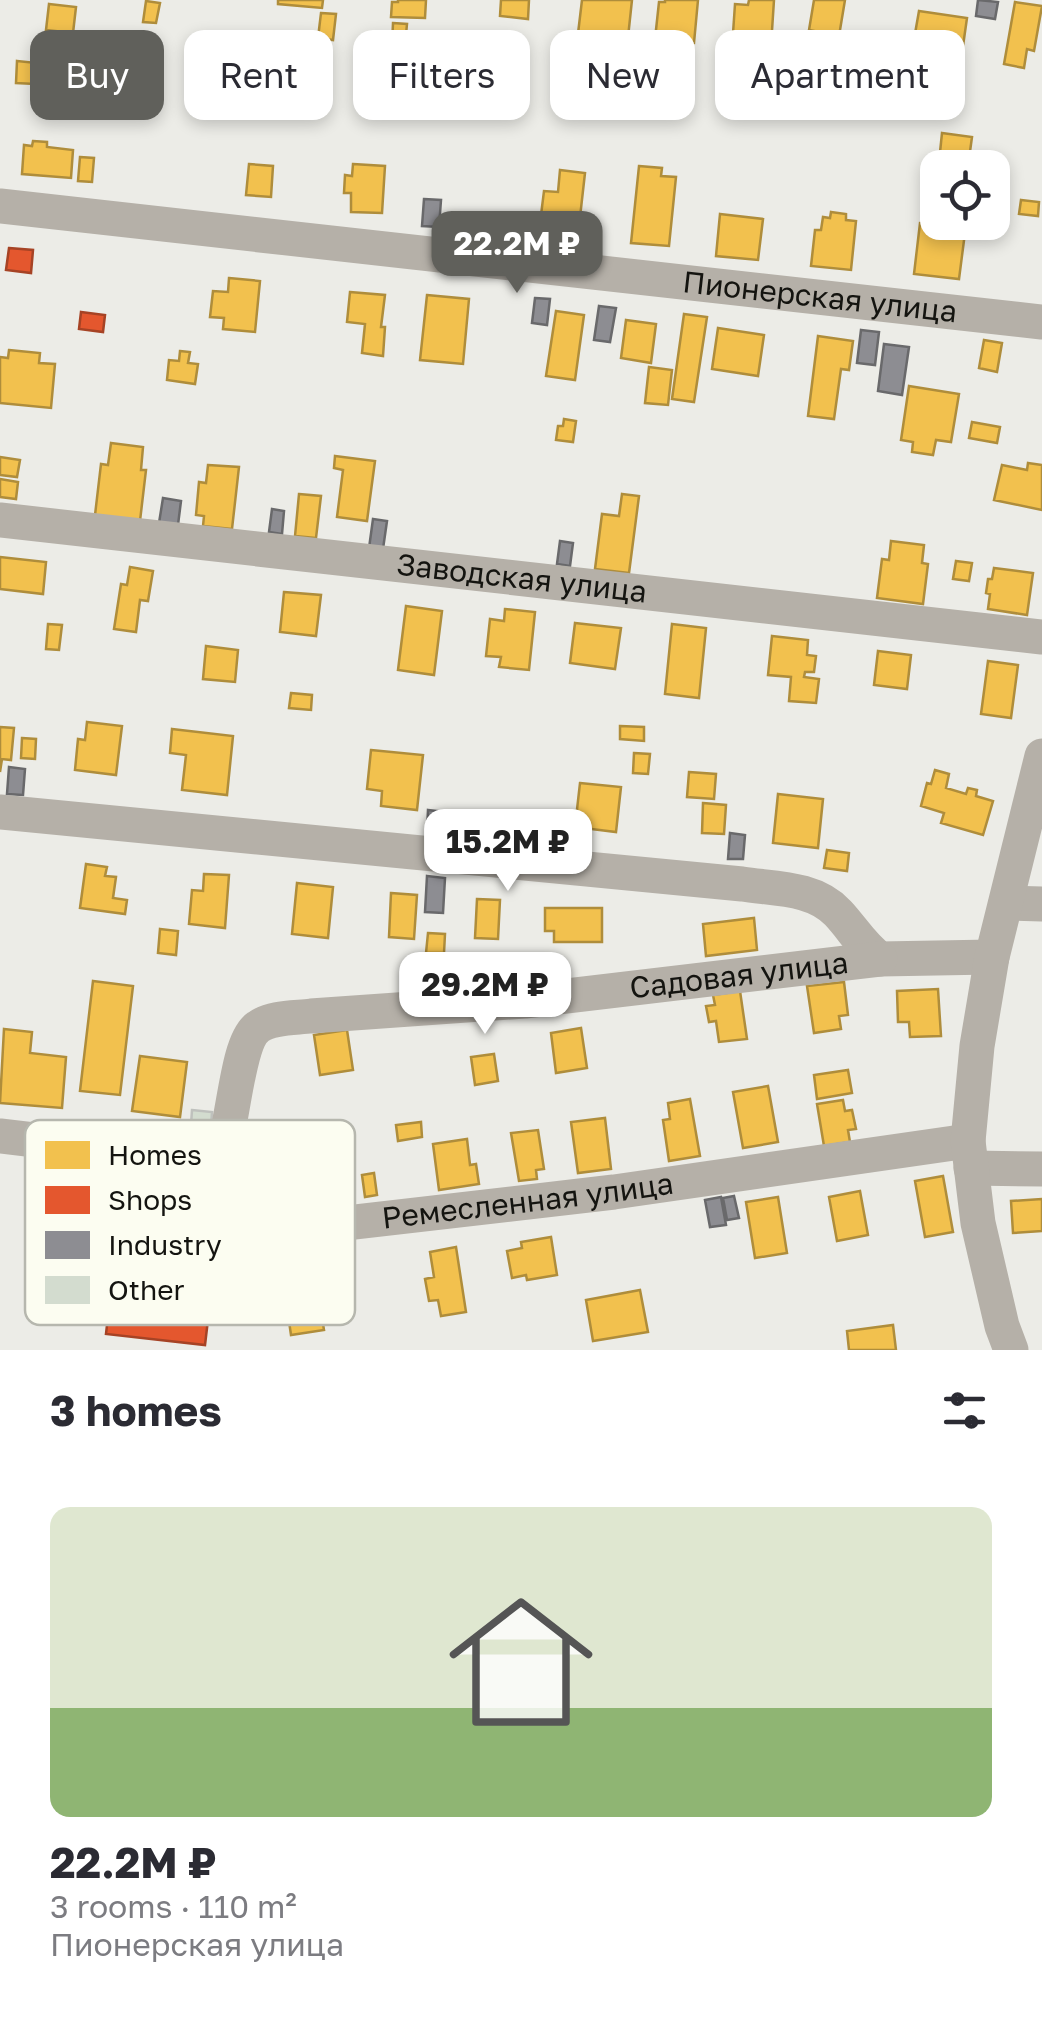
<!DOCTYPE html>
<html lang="en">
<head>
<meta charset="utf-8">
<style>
  :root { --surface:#fff; --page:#f7f7f7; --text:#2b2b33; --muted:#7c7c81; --line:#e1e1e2; --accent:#60605b }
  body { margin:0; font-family:"Golos Text",sans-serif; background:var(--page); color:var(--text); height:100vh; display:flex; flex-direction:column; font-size:38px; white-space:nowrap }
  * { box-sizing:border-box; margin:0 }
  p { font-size:32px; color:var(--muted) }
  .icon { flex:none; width:55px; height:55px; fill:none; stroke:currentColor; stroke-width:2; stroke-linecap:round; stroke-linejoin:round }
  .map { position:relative; height:1350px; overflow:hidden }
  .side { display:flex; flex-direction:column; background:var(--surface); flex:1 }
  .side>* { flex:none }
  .guide { position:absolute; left:30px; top:30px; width:982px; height:90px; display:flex; gap:20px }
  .controls { position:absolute; left:920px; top:150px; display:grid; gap:20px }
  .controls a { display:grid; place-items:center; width:90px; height:90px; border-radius:20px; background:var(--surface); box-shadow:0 5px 15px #0003; font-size:50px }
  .price { position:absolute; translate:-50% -85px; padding:0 22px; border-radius:20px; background:#fff; color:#222; font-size:32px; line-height:65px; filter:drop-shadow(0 2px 5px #0008) }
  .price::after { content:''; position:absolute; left:50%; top:60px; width:30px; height:22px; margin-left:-15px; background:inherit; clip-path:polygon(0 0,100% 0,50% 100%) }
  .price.on { background:var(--accent); color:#fff }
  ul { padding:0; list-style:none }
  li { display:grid; align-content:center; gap:20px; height:530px; padding:0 50px }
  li+li { border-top:2px solid var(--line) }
  li span { display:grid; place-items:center; height:310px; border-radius:20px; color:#555 }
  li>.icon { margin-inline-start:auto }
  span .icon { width:180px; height:180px; fill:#fffc; stroke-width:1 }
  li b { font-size:42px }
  h2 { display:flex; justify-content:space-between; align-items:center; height:120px; padding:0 50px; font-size:42px }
  .tag { padding:0 35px; border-radius:20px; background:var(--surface); box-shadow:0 5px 15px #0003; font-size:35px; line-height:90px }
  .tag.on { background:var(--accent); color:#fff }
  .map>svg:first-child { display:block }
  .homes { fill:#f2c14e; stroke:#af8d3b; stroke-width:2.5 }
  .shops { fill:#e4572e; stroke:#a64325; stroke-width:2.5 }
  .industry { fill:#8d8d92; stroke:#69696b; stroke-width:2.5 }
  .building { fill:#d3dccf; stroke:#bfc1bd; stroke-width:2.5 }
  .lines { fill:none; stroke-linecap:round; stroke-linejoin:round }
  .minor { stroke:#b5b0a8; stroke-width:35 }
  .labels { text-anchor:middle; stroke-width:10; stroke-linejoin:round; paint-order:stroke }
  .street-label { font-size:30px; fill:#141410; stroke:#fcfdf1 }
  .key { fill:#fcfdf1; stroke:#b6b7ae; stroke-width:2.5 }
  .key-label { font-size:28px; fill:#141410 }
</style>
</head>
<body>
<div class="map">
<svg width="1042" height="1350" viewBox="0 0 1042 1350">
  <rect width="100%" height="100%" fill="#ecece7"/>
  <path class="homes" d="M278,0H323L322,8L278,4Z
    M398,0H426L425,18L391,17L392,2H398Z
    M501,0H529L528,19L500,16Z
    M582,0H632L627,47L577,42Z
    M665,0H698L694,43L655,39L659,2H665Z
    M749,0H774L771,46L749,44V49L732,48L735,4L748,5Z
    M814,0H845L839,36L809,30Z
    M146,1L160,3L156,23L143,22Z
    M1015,2L1042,6L1034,51L1027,49L1024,68L1004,64Z
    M49,4L76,7L73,33L46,30Z
    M919,11L967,18L962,53L913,45Z
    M321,13L336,14L333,40L318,38Z
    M393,23L407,24L405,45H392Z
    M250,54L283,59L280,77L248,72Z
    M17,61L37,63L35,84L16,83Z
    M663,87L678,89L676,105L660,103Z
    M606,90L619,91L617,115L603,114Z
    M942,133L972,137L968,166L939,162Z
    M33,141L47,142V147L73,150L71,178L22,174L24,145L32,146Z
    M80,157L94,158L92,182L78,181Z
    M249,164L273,166L271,197L246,195Z
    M353,164L385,166L382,213L351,212V193H344L345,175L352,176Z
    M639,166L662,168L661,176L676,177L669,246L631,243Z
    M560,170L585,173L578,235L539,231L544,191L558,192Z
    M1021,200L1039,202L1038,216L1019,214Z
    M831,212L846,214V220L856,221L851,270L811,266L815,230H821L823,217L830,218Z
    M720,214L763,219L758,260L716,256Z
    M931,221L966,225L959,279L914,274L920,223L930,224Z
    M229,278L260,281L255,332L223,329L224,318L210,317L213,291L228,292Z
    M350,292L385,295L381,327H385L383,356L362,353L365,324L347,322Z
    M427,295L469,299L463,364L420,360Z
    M556,311L584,315L575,380L546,376Z
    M684,314L707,317L694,402L672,399Z
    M626,320L656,324L651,363L621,358Z
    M718,328L764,335L758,376L712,369Z
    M818,336L853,341L849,370L841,369L834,419L808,416Z
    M984,340L1002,343L997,372L979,368Z
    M9,350L40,353L39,363L55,364L51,408L0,403V357L8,358Z
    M180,351L190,352L188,363L198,364L195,384L167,380L169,360L179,361Z
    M649,367L672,370L668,405L645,403Z
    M909,386L959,394L951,442L936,440L933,455L912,452L913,442L901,440Z
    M564,419L576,421L573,442L556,440L558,426H563Z
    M972,422L1000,427L997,443L969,438Z
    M111,443L143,447L141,470H146L140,521L95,515L101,464L108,465Z
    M335,456L375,461L367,521L337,517L343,470L334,468Z
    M0,457L20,460L17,477L0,475Z
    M1028,463L1042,465V510L994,500L1002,465L1027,470Z
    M208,465L239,467L232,529L203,526L204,516L196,515L199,482L206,483Z
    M0,479L18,482L16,499L0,497Z
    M299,494L321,496L316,538L295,536Z
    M622,494L639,496L629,573L595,569L602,514L619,516Z
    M891,541L924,545L922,563L928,564L923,604L877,598L882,559L889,560Z
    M0,557L46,562L43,594L0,589Z
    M956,561L972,563L969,581L953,579Z
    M130,567L153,571L148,601L140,600L136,632L114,629L121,584L127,585Z
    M994,568L1033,573L1027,615L988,609L990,594L986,593L988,579H992Z
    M284,592L321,595L316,636L280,632Z
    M406,606L442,611L434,675L398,670Z
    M505,609L535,612L529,670L499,667L501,657L486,656L490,619L504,621Z
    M575,623L621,628L615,669L570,663Z
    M48,624L62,625L59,650L46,649Z
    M672,624L706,628L699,698L665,694Z
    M772,636L808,640L807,655L816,656L814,672H805L804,677L819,679L816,703L789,701L791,677L768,675Z
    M206,646L238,650L235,682L203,679Z
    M878,651L911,655L907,689L874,685Z
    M988,661L1018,665L1011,718L981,714Z
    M291,693L312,695L311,710L289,708Z
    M87,722L122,726L116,775L75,770L78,739L85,740Z
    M620,726L644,727V741L620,739Z
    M0,727L14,728L11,760L2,759L0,772Z
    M172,729L233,736L227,795L182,790L186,755L170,753Z
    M22,738L36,739L35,759L21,758Z
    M371,750L423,755L417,810L381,806L382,791L367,789Z
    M634,753L650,754L648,774L633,773Z
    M935,770L949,774L946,788L966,794L968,788L977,790L976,796L993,801L983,835L941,823L944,813L921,806L927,783L931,784Z
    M689,772L716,774L714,799L687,797Z
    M580,783L621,787L616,832L575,827Z
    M778,794L823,799L818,848L773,843Z
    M703,803L726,805L724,834L702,833Z
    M827,850L849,853L847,871L824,868Z
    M86,864L107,867L105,876L116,877L113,898L127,900L125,914L80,908Z
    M204,874L229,875L225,928L189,924L192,890L203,891Z
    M297,883L333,887L328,938L292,934Z
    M391,893L417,895L414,939L389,937Z
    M477,899L500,900L498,939L475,938Z
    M545,908H602V942H554V931H545Z
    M754,918L757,950L706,956L703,924Z
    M160,929L178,931L176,955L158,953Z
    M428,933L445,934L444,953H426Z
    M93,981L133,986L120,1095L80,1091Z
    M844,982L848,1015L839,1016L841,1029L814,1033L807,986Z
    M938,989L941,1036L910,1037L909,1022H898L897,991Z
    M740,991L747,1039L719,1042L716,1021L709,1022L706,1006L715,1005L713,995Z
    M581,1028L587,1068L556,1073L551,1033Z
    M4,1029L32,1032L30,1053L66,1057L62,1108L0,1103Z
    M347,1030L353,1070L320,1075L314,1035Z
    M494,1054L498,1081L475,1085L471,1057Z
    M140,1056L187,1062L180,1117L132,1111Z
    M848,1070L852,1093L817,1099L814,1075Z
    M768,1086L778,1142L743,1148L733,1092Z
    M690,1099L700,1156L669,1161L663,1120L670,1119L668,1103Z
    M843,1100L845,1111L852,1110L856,1129L848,1130L850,1142L824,1146L817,1104Z
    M605,1118L611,1169L578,1173L571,1122Z
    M421,1122L422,1137L398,1141L396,1125Z
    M538,1130L544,1169L536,1170L537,1179L519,1181L511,1133Z
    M467,1139L470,1165L476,1164L479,1184L439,1190L433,1144Z
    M374,1173L377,1195L365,1197L362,1175Z
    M943,1176L953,1232L925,1237L915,1181Z
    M860,1191L868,1235L837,1241L829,1197Z
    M778,1197L787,1253L755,1258L746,1202Z
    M1042,1199V1231L1013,1233L1011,1201Z
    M551,1237L557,1275L527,1280L526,1275L512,1278L507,1251L522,1248L521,1242Z
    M456,1247L466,1312L441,1316L438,1300L429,1301L425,1279L434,1277L430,1252Z
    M314,1269L324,1330L291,1335L282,1273Z
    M640,1290L648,1332L593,1341L586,1300Z
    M893,1325L896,1350H849L847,1331Z"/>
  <path class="shops" d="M9,248L33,250L31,273L6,270Z
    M81,312L105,315L103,332L79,329Z
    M179,1265L214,1269L205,1345L106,1334L110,1299L153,1304L155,1286L176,1288Z"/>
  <path class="industry" d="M978,0L998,2L995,19L976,16Z
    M424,199L441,200L439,227L422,226Z
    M535,298L550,299L547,325L532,323Z
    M599,306L616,308L610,342L594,340Z
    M861,330L879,332L875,365L857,363Z
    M884,344L909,347L902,395L878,391Z
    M163,498L181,501L178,525L159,523Z
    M272,509L284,511L282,534L269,532Z
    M373,519L387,521L383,549L369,548Z
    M560,541L573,543L570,566L557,564Z
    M9,767L25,769L23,795L7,794Z
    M428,810L446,812L444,833L427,832Z
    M730,833L745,835L743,859H728Z
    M427,876L445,878L443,913L425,912Z
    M734,1196L739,1218L727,1220L723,1198Z
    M721,1197L726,1225L710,1227L705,1200Z"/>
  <path class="building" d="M192,1110L212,1112L211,1127L191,1125Z"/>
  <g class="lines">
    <g class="minor">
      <path id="s1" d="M0,206L1042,322"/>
      <path id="s2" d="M0,520L1042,637"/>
      <path d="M0,812L742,884C774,889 814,887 838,913C853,929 862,946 880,959L992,957"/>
      <path d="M1006,903L1042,904"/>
      <path id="s3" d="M0,1136L127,1151L178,1200L219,1233L243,1235L614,1192L968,1141"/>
      <path d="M971,1168L1042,1169"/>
      <path id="s4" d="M178,1200C192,1187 213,1171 221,1154C234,1126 236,1042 258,1027C271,1017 295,1018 311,1016L525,1001L880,959"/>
      <path d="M1011,1350L1002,1326L978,1223L968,1141L977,1046L992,957L1042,756"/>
    </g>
  </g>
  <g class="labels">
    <g class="street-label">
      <text dy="10" stroke="none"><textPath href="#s1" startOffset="825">Пионерская улица</textPath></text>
      <text dy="10" stroke="none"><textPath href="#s2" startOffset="525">Заводская улица</textPath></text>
      <text dy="10" stroke="none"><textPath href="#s4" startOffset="682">Садовая улица</textPath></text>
      <text dy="10" stroke="none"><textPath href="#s3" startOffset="562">Ремесленная улица</textPath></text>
    </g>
  </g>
  <rect x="25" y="1120" width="330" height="205" rx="15" class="key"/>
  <rect x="45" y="1141" width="45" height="28" fill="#f2c14e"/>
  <rect x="45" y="1186" width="45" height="28" fill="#e4572e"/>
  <rect x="45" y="1231" width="45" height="28" fill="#8d8d92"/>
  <rect x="45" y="1276" width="45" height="28" fill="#d3dccf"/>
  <g class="key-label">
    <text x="108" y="1165">Homes</text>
    <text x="108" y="1210">Shops</text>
    <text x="108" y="1255">Industry</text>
    <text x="108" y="1300">Other</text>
  </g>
</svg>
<div class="controls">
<a><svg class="icon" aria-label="locate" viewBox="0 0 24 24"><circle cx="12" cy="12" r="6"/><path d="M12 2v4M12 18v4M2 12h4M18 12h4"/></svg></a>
</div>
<b class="price on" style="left:517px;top:296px">22.2M ₽</b>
<b class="price" style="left:508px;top:894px">15.2M ₽</b>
<b class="price" style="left:485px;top:1037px">29.2M ₽</b>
<div class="guide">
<a class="tag on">Buy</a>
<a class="tag">Rent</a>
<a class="tag">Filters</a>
<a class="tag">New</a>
<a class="tag">Apartment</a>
</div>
</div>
<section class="side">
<h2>3 homes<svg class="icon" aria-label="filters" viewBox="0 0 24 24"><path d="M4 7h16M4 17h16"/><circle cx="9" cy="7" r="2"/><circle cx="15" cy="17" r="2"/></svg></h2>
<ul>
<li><span style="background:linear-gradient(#dfe7d0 65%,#8fb573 0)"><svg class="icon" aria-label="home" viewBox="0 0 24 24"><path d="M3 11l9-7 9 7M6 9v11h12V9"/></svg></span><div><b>22.2M ₽</b><p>3 rooms · 110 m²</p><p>Пионерская улица</p></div></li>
</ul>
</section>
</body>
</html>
